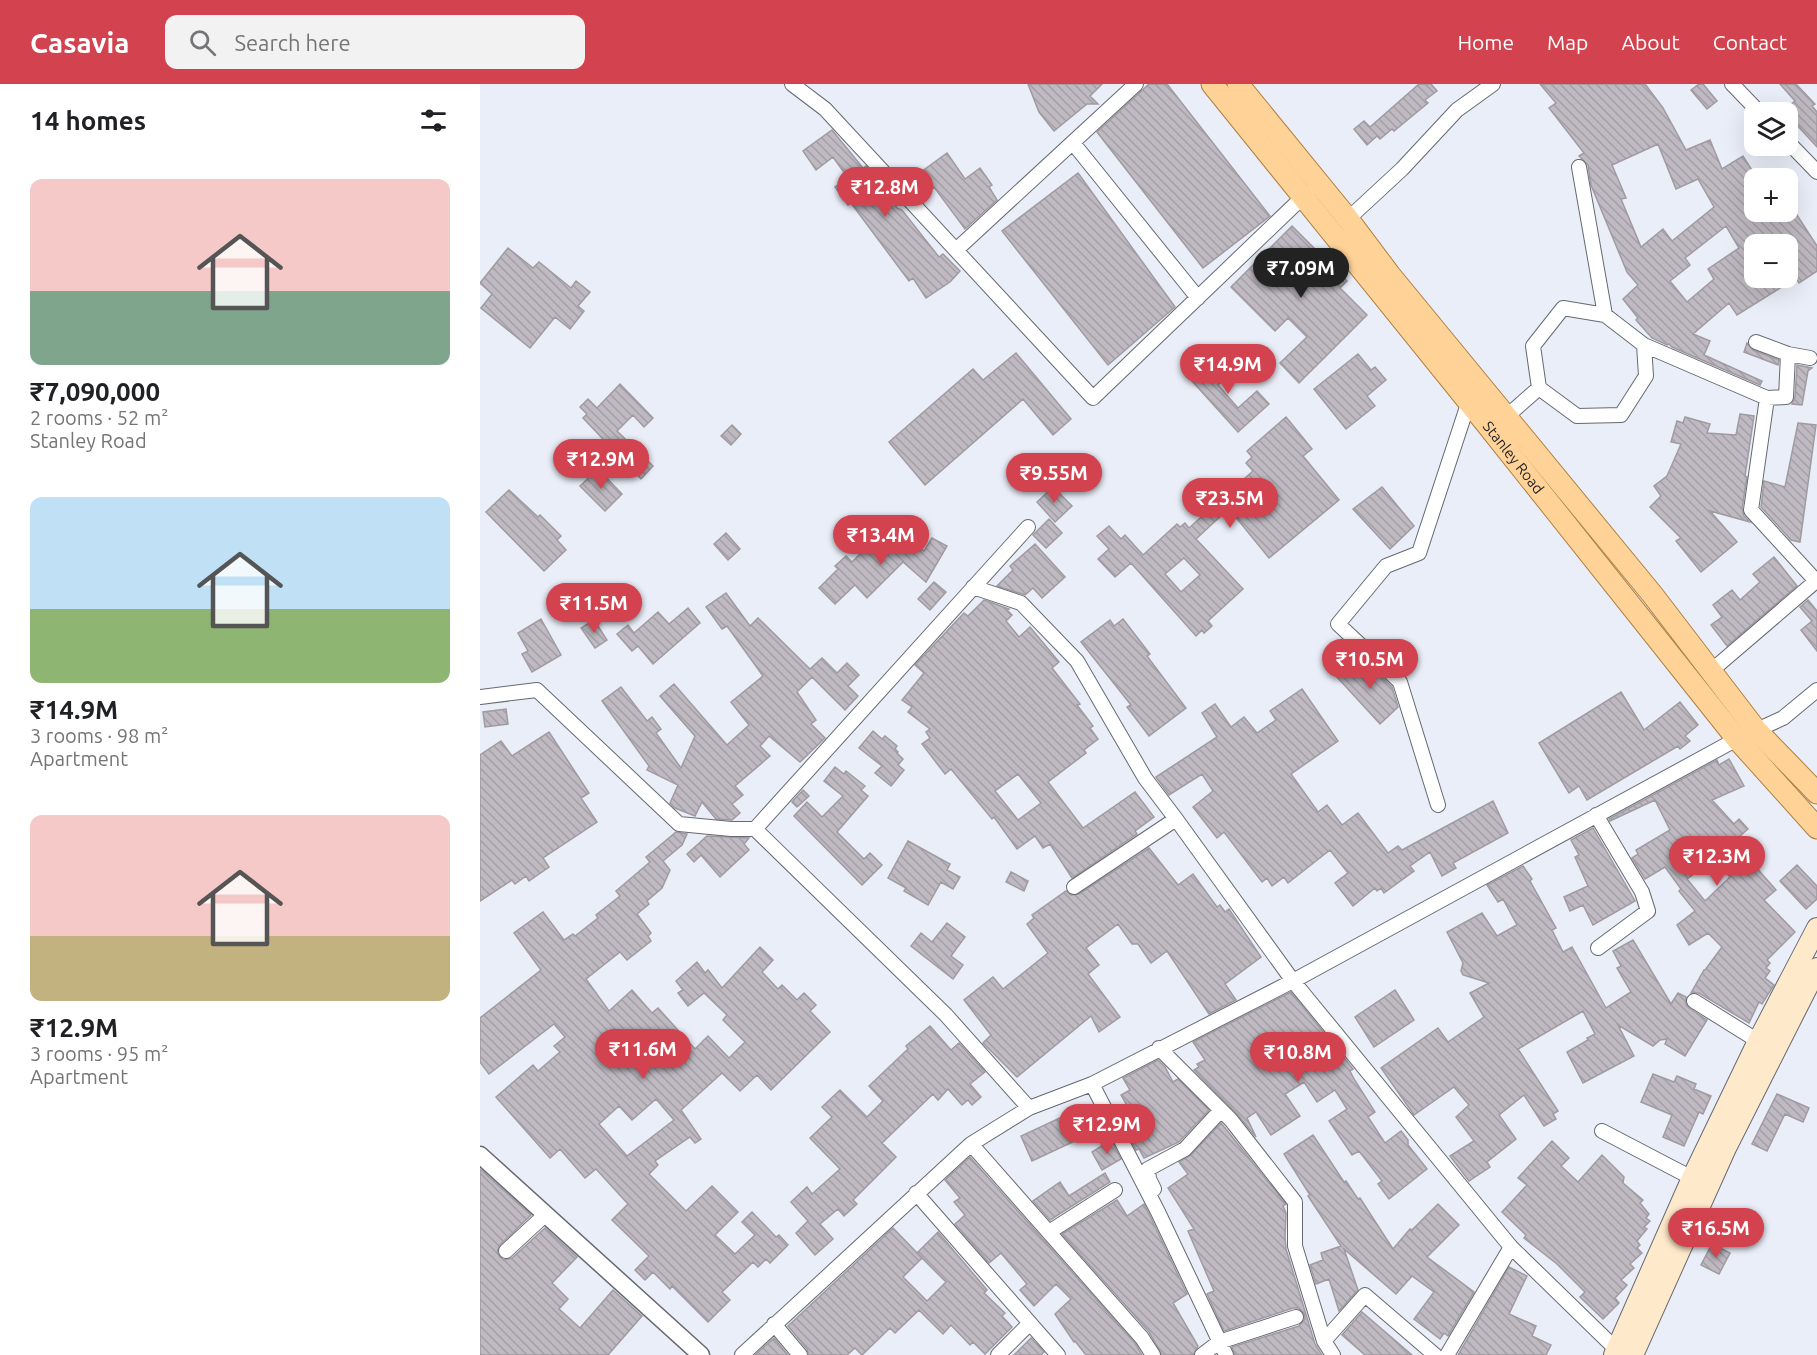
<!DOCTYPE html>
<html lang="en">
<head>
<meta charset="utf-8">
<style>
  :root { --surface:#fff; --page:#f2f2f2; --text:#202124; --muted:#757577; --accent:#d2424f }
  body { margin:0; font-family:Ubuntu,sans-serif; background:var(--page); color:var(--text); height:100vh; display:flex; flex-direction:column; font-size:22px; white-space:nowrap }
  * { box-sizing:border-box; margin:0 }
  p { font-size:20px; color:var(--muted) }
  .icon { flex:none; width:33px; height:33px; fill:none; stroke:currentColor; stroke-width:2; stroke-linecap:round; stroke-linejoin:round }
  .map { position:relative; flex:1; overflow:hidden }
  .details { display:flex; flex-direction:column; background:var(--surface); width:480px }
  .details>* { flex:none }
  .fabs { position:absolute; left:1264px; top:18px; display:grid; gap:12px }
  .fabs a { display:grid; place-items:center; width:54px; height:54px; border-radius:12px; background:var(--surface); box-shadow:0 6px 24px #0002; font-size:30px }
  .price { position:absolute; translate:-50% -51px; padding:0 14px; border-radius:21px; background:var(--accent); color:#fff; font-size:20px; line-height:39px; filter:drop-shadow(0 2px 3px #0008) }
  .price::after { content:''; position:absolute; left:50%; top:36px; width:18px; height:14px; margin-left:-9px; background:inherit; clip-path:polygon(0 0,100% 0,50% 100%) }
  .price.selected { background:#222; color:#fff }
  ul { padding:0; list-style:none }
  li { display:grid; align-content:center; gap:12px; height:318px; padding:0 30px }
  li span { display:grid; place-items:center; height:186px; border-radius:12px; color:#555 }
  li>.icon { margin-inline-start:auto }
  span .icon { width:108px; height:108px; fill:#fffc; stroke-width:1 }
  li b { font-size:26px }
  h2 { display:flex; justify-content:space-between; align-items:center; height:72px; padding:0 30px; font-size:26px }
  header { display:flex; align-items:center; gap:36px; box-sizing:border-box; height:84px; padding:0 30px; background:var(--accent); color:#fff }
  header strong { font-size:28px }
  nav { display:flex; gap:33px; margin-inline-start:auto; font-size:21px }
  .search { width:420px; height:54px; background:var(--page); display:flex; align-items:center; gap:15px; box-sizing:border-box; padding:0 21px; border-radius:12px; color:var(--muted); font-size:22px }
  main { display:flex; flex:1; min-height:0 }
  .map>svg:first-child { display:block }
  .building { fill:url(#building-back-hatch); stroke:#a09aa1; stroke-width:1.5; fill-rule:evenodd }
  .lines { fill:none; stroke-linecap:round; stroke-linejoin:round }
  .minor-casing { stroke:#666971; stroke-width:16 }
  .tertiary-casing { stroke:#666971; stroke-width:19 }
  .secondary-casing { stroke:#666971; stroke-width:22 }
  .primary-casing { stroke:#b08042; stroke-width:23 }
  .minor { stroke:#fff; stroke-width:14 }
  .tertiary { stroke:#fff; stroke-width:16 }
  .secondary { stroke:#ffe9cb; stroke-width:20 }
  .primary { stroke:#ffd398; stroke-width:21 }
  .labels { text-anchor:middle; stroke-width:6; stroke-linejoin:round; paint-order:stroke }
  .street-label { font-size:15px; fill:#1e1f23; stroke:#eaeef8 }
</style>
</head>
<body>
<header>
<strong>Casavia</strong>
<div class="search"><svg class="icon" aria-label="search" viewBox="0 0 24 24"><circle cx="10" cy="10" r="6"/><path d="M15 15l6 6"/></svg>Search here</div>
<nav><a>Home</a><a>Map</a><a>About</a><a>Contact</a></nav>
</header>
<main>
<section class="details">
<h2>14 homes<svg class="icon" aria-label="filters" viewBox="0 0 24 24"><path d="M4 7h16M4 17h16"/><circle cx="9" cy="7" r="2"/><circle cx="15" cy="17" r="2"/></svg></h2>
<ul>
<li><span style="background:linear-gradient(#f6c9c9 60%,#7fa58c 0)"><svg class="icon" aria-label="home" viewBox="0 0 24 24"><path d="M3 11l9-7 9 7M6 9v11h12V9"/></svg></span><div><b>₹7,090,000</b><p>2 rooms · 52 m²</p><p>Stanley Road</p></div></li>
<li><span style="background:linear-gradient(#bfe0f5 60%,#8fb573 0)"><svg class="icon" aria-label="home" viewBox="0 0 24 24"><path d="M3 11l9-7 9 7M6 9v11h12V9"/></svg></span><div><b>₹14.9M</b><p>3 rooms · 98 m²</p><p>Apartment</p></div></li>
<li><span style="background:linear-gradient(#f6c9c9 65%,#c2b280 0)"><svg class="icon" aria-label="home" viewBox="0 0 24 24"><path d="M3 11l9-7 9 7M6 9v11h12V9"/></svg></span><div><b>₹12.9M</b><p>3 rooms · 95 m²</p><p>Apartment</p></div></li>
</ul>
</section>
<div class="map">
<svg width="1337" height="1271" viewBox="0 0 1337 1271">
  <defs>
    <pattern id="building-back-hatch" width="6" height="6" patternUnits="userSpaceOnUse" patternTransform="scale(1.5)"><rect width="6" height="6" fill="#bfb9c1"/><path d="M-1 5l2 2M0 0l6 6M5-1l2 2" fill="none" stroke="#a49fa6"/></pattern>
  </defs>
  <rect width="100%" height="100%" fill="#eaeef8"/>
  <path class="building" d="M548,0H622L610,12L618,20H607L574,47L559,28Z
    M669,0H687L790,132L723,184L617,48Z
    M939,0H951L957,7L945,16L948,19L914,47L912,45L900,55L897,52L887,61L874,45L884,37L890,43Z
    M1060,0H1165L1183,24L1206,66L1230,56L1242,85L1263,72L1275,91V128H1297L1302,136L1315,128L1337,162V187L1319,199L1316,194L1257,231L1249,219L1213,250L1230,257L1224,271L1282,297L1280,301L1192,263L1189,260L1187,261L1172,254L1156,236L1158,234L1143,215L1158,201L1147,188L1111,101L1108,81L1099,72L1104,69L1069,24L1076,19ZM1178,60L1196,105L1218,95L1234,123L1192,157L1183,145L1161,163L1141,115L1146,114L1132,81ZM1246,142L1259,164L1228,185L1234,195L1207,218L1190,197L1210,181L1205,174ZM1275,160H1308V194H1275Z
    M1219,0H1223L1237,17L1227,25L1211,6Z
    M1300,0H1316L1335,20L1332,22L1337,28V63L1314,38L1308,44V23L1315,17Z
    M352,46L383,84L386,82L400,97L398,99L417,124L422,126L459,173L463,170L480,187L470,198L446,214L433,194L429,197L371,119L368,121L355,103L368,94L353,73L336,86L323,67Z
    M467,69L485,95L500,84L512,101L509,103L517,116L485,145L454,103L442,112L430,96Z
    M598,89L695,223L628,281L522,147Z
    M812,142L867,197L860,204L887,231L819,299L800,279L827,253L808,234L795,247L751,203Z
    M28,164L53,184L59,178L91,204L96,197L110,208L98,222L104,227L90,245L75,233L50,264L1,224L12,210L0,199Z
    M1267,259L1273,266L1299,276L1298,281L1264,268Z
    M536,269L591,335L573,351L543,315L445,401L409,358L493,285L503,296Z
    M878,270L891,286L895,283L906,296L887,312L895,322L866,345L834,305Z
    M740,271L754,286L738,301L758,324L777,307L789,320L758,348L712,297Z
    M1317,281L1332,284L1328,287L1322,321L1312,320L1315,313Z
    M140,300L173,334L164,343L153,331L137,347L173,382L161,395L103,334L107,330L100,323L108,315L117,324Z
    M1260,330L1274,332L1265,392L1267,393L1262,425L1264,432L1270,438L1230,427L1257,458L1221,488L1196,457L1201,454L1170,423L1181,412L1174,402L1187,392L1201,360L1191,358L1197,337L1203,339L1205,333L1230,340L1227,349L1256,351Z
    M806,333L832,365L823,372L859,416L789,474L754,431L749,435L744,429L716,455L763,505L728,537L732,542L724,549L722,546L716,552L651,479L635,493L618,475L629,465L617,452L629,442L641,455L645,451L663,471L697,440L700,443L705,439L709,444L773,387L766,379L772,373L767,367ZM704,474L720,491L701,508L685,490Z
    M1318,339L1336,341L1320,458L1311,456L1281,423L1284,397L1305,403Z
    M252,341L261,350L251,361L241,352Z
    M118,385L142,410L125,427L100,402Z
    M573,403L592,422L575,438L557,418Z
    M902,403L934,442L910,465L873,425Z
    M29,406L58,433L60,431L81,452L77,456L86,466L64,487L6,428Z
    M569,435L582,449L566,464L553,451Z
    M406,445L419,463L424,455L444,467L452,454L467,462L446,498L423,478L387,514L375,501L355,520L339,504L358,485L355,482L366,472L372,478L395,455L394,453Z
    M246,449L260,465L248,476L234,460Z
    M555,460L585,493L562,514L553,504L545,511L517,502L533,486L530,482Z
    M1294,473L1317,502L1247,562L1231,541L1242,533L1233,521L1252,506L1260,516L1280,498L1273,490Z
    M454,498L466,508L450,526L438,515Z
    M246,509L270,542L278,534L330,585L342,574L357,589L367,579L379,591L368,602L378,612L365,626L332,593L317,608L336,636L331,640L345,654L320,678L289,652L280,662L290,672L255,702L263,711L252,720L260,729L252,736L236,735L222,718L215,732L195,724L190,719L198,701L167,686L169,682L122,617L141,603L167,637L172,633L181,645L176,649L201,684L215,652L180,612L194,600L247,661L269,641L251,618L283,592L247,542L242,545L226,523Z
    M504,516L529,525L527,526L532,531L526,537L539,553L550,543L579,578L572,584L600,620L597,621L613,642L610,644L618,655L604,666L606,669L568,698L603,744L655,708L674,733L655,747L657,750L592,794L570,760L563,764L555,752L537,765L514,733L512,735L471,685L465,690L442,660L450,654L446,648L450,645L428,628L432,623L422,616L444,589L435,581L484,529L488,532ZM538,690L561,719L538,736L515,707Z
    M1328,516L1337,527V567L1321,546L1332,537L1320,523Z
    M208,524L220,539L173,580L158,562L152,567L137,550L148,541L154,549L178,528L189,540Z
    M61,535L81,571L52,588L42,570L48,567L38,549Z
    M643,535L670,570L667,572L706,624L669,652L647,623L651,621L601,558L630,536L634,542Z
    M114,536L127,556L115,564L101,544Z
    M880,573L912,603L918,623L900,640L857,593Z
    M822,605L858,657L811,690L838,728L847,721L862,741L878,729L908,769L918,762L922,766L1013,717L1028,749L973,779L976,784L962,792L950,768L930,782L934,787L904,809L901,804L897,807L895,804L873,822L855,799L868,789L850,766L808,799L804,793L792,802L787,794L782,798L744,748L737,754L713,723L733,707L722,690L689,711L676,693L737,653L722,629L735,620L751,643L764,633L777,649L796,636L790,627Z
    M1141,608L1164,646L1200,618L1218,641L1205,652L1210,657L1200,665L1198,662L1107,716L1099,702L1089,709L1059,659Z
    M26,625L28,640L5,643L3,628Z
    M393,647L402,655L405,652L417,662L415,665L418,668L417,669L423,675L418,681L424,686L411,702L395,689L402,682L379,664Z
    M69,648L109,709L101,714L117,738L63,774L69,783L49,797L46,792L35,800L32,796L0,817V671L21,657L32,672Z
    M1249,675L1264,702L1232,716L1254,740L1259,735L1268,745L1260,752L1273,767L1267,773L1296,806L1284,816L1315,848L1287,876L1290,879L1286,884L1290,887L1285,894L1294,901L1282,920L1279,918L1269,939L1219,909H1211L1224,886H1225L1242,863L1228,849L1209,861L1197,841L1215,827L1199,807L1201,805L1185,783L1165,795L1152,774L1158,770L1156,766L1190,746L1175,716L1130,737L1129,735L1237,676L1239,681ZM1235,775L1250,793L1225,817L1207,795Z
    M355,683L364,690L366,687L385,702L381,706L388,712L357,748L384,775L390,769L402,781L382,801L314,732L327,718L342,733L363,712L344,697Z
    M323,706L329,712L317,723L312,718Z
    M1113,744L1155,817L1113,841L1103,821L1090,827L1084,813L1108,802L1095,773L1099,771L1091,756Z
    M196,748L207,750L202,761L183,777L190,786L182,804L167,817L169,820L157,830L171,849L168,852L171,857L147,876L140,868L106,895L129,927L152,906L172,929L178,924L215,965L228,952L249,974L265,958L243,936L247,931L224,909L208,922L198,909L203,906L196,897L217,878L225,889L228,886L242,904L280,863L293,876L282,888L298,905L302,901L317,916L324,909L336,921L330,927L350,948L291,1006L277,991L260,1007L242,989L201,1026L221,1055L215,1059L210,1053L175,1077L178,1081L169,1090L206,1127L232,1102L258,1128L235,1151L255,1170L275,1151L262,1138L272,1128L296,1153L299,1151L308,1161L290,1179L286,1175L278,1183L273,1178L242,1208L250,1216L228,1238L192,1202L190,1205L173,1188L165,1196L155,1186L169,1172L132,1136L148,1120L116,1085L105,1094L80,1065L70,1074L16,1013L53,981L58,987L80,968L74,962L85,953L74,940L9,990L0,978V934L61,886L34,849L63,828L84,856L93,850L95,852L118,834L116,831L140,812L136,807L170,778L166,773ZM176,1015L194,1036L147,1072L119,1040L139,1022L152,1036Z
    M227,752L269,754L264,760L269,766L240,793L221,771L214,778L207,770Z
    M428,757L470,780L467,786L480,793L473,805L461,798L448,821L424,807L426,804L408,794Z
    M669,764L698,801L713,790L737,823L740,821L745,828L749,825L781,873L745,900L756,916L729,930L687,867L671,879L658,860H652L638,840L606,864L619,881L608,890L640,933L619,948L611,932L537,993L503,959L511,951L484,916L513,893L523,905L568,869L547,840L554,834L552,831L586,807L591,811L599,810Z
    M1317,781L1337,802V815L1326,825L1300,797Z
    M1043,782L1052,795L1050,797L1076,844L1072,846L1083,868L1092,863L1126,924L1151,908L1137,884L1141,882L1133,867L1153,856L1191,920L1198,909L1206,913V921L1209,924L1227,936L1205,972L1185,960L1187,955L1180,956L1173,962L1138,941L1154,972L1103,999L1087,968L1108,956L1107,954L1115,950L1103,927L1038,965L1078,1027L1073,1030L1076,1035L1064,1042L1044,1011L1019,1031L1036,1055L1007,1078L1010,1083L989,1097L970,1072L994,1057L976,1033L989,1021L974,1003L934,1031L901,984L958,944L968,958L1004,933L990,909L1009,899L983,891L981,887L983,879L967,848L1002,829L1017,852L1037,841L1023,815L1018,818L1007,801Z
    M531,788L548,797L544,807L526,798Z
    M467,839L485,853L471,872L483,881L473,895L431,862L441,849L452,858Z
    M915,906L934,936L894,963L875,933Z
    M811,908L873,985L870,987L874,995L895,1028L888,1033L905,1059L921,1047L928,1056V1061L947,1085L909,1115L898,1100L902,1097L879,1067L872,1071L849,1037L867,1025L855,1006L837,1018L824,998L805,1010L820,1032L791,1051L776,1028L767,1034L776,1053L757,1030L714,986L719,983L717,980L725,976L713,958Z
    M450,942L471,966L479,959L505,988L490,1000L501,1013L492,1021L488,1016L482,1021L468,1005L458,1016L453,1010L402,1059L416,1073L373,1116L377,1120L364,1132L358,1125L340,1140L353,1155L335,1171L316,1149L328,1137L311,1118L327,1103L332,1110L360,1085L330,1054L352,1033L342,1023L360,1006L387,1033L403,1017L389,1002L428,965L426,962Z
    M678,976L685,983L693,998L698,995L729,1026L699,1058L664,1074L659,1065L656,1066L646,1047L649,1045L640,1027L648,1023L641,1011L650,1006L643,994Z
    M1173,990L1194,998L1197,992L1216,1000L1214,1005L1231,1012L1223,1030L1219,1028L1204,1062L1183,1053L1192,1031L1161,1018Z
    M1297,1010L1329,1024L1323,1038L1305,1030L1287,1067L1272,1060Z
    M599,1025L610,1050L552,1077L541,1052Z
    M741,1039L806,1120L803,1122L806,1129L805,1153L806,1165L835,1260L842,1271H755L752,1263L819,1242L825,1235L824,1230L818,1224H813L744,1247L727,1210L734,1207L708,1147L714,1145L688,1104L708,1090L699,1078L711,1071Z
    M833,1051L864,1098L866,1097L878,1115L880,1114L913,1165L930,1145L932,1146L958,1120L979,1141L947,1173L994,1208L968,1252L964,1249L960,1255L934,1235L954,1208L932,1192L916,1210L864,1165L878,1206L859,1227L849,1195L836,1200L830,1181L843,1176L841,1169L861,1162L828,1112L830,1111L804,1070Z
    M631,1056L641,1075L622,1086L612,1068Z
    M1072,1057L1089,1074L1081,1082L1098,1098L1122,1071L1144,1093L1143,1099L1163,1116L1160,1119L1169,1130L1166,1134L1170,1137L1164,1143L1167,1145L1157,1157L1160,1161L1157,1164L1162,1169L1150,1180L1154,1184L1141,1196L1147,1201L1135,1214L1139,1219L1123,1235L1100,1213L1105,1208L1077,1180L1044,1154L1046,1151L1022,1128L1047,1101L1038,1094Z
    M490,1073L655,1259L662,1271H606L595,1257L594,1258L575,1230L591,1215L576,1200L554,1222L540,1206L547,1200L521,1169L509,1179L475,1140L485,1131L474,1118L480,1114L465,1096Z
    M0,1085L51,1131L20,1161L17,1168L20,1173L24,1176L32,1174L65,1144L97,1173L72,1199L88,1215L79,1225L100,1244L133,1206L162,1232L128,1271H0Z
    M625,1089L630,1098L570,1136L553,1117L580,1098L589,1112Z
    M637,1116L647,1132L664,1120L670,1132L707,1210L693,1219L718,1262L713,1271H682L669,1248L582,1150Z
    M413,1144L442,1174L423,1193L447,1217L466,1198L437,1169L458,1148L507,1206L504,1209L525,1229L522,1232L532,1243L505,1270L493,1258L490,1261L471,1241L463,1250L439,1226L415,1249L410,1244L382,1271L375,1264L367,1271H329L327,1265L308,1242Z
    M1232,1160L1250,1169L1239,1190L1221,1181Z
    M1029,1183L1047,1192L1029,1230L1056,1242L1052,1252L1071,1261L1066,1271H978Z
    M882,1228L932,1271H885L862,1251Z
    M294,1254L308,1271H275L286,1261Z
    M551,1254L564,1268L561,1271H534Z"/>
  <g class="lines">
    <defs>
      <path id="minor" d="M312,0L345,25L613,314L827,109
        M1252,0L1279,28
        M1308,58L1337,88
        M593,59L718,214
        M1099,83L1125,231
        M868,135L922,85L977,26L1013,0
        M476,166L656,0
        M1276,258L1308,270
        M1164,261L1166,292L1141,331L1097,332L1059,304L1053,262L1083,224L1125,231L1164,261L1287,314L1271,426L1336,497L1231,587
        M1287,314L1306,313L1308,270L1330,274
        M1026,333L1059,304
        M548,443L275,745L466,931L549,1024
        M493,503L541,519L597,577L665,694L696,735L813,897L1031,1163L1141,1270
        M0,613L57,606L199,740L251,745H275
        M958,721L920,598L858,540L906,482L939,469L989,317
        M1116,731L1162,808L1168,827L1118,864
        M594,803L696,735
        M1214,917L1278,957
        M679,964L751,1036L815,1118V1162L844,1257L853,1271
        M612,1000L678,1128L746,1271
        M1122,1047L1212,1094
        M491,1060L662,1254L673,1271
        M674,1105L669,1095L668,1085L705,1065L741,1026
        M436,1109L578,1271
        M569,1148L635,1106
        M26,1167L66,1130
        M294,1240L320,1271
        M844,1257L885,1211L955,1271
        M262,1271L491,1060L549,1024L612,1000L813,897L1257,655L1303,634L1337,606
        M518,1271L549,1240
        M722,1271L739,1258L816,1233
        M967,1271L1031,1163"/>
      <path id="tertiary" d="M0,1071L221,1271"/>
      <path id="secondary" d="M1134,1271L1212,1094L1278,957L1337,844
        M1153,1271L1246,1064L1337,884"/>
      <g id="primary">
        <path id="s1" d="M732,0L1008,342L1257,655L1337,744"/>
        <path d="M758,0L868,135L910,191L1172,510L1276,646L1337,709"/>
      </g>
    </defs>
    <use href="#minor" class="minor-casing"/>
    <use href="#tertiary" class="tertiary-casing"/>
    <use href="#secondary" class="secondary-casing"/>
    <use href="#primary" class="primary-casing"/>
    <use href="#minor" class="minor"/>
    <use href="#tertiary" class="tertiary"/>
    <use href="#secondary" class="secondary"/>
    <use href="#primary" class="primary"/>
  </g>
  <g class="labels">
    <g class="street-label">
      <text dy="5" stroke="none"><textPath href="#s1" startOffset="480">Stanley Road</textPath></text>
    </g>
  </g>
</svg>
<div class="fabs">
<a><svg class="icon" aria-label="layers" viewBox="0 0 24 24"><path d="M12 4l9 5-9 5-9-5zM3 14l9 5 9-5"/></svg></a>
<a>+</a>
<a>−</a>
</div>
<b class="price" style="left:405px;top:134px">₹12.8M</b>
<b class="price selected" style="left:821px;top:215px">₹7.09M</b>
<b class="price" style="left:748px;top:311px">₹14.9M</b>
<b class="price" style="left:121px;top:406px">₹12.9M</b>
<b class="price" style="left:574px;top:420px">₹9.55M</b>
<b class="price" style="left:750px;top:445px">₹23.5M</b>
<b class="price" style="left:401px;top:482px">₹13.4M</b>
<b class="price" style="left:114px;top:550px">₹11.5M</b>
<b class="price" style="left:890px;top:606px">₹10.5M</b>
<b class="price" style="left:1237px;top:803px">₹12.3M</b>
<b class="price" style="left:163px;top:996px">₹11.6M</b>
<b class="price" style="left:818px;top:999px">₹10.8M</b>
<b class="price" style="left:627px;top:1071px">₹12.9M</b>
<b class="price" style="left:1236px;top:1175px">₹16.5M</b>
</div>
</main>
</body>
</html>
